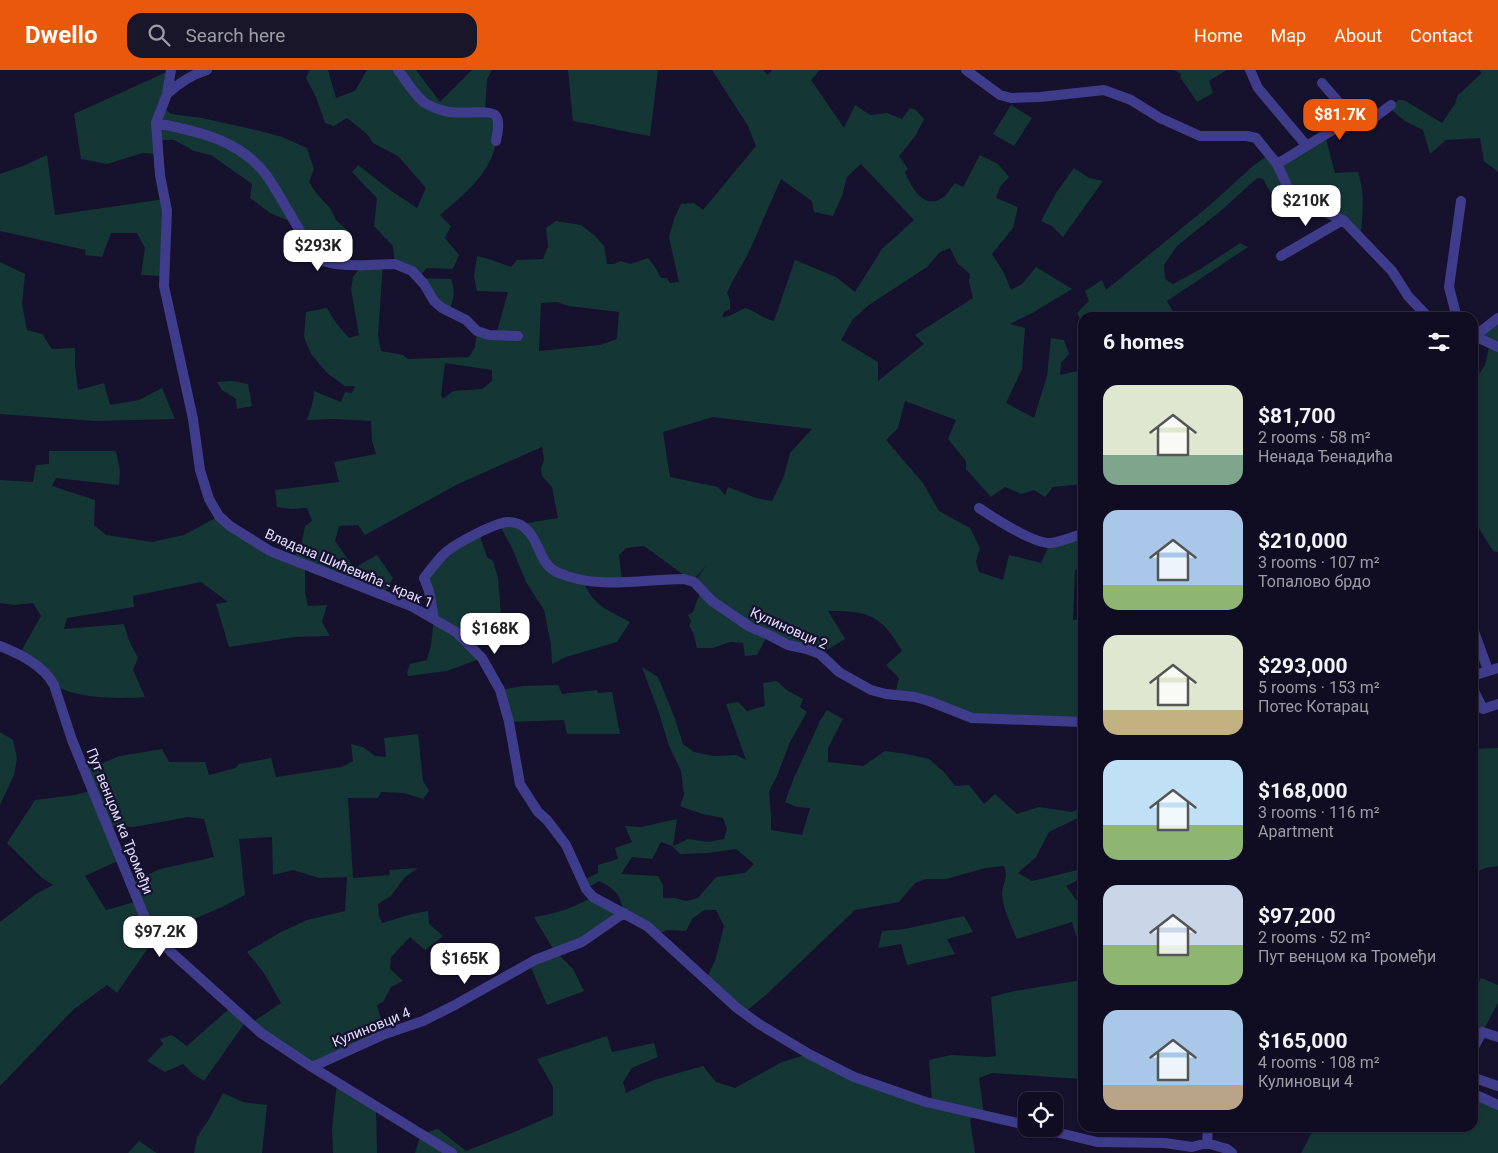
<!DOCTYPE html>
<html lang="en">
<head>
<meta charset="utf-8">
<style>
  :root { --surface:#100d22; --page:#19162a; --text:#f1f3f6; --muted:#9c9ca5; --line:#302d40; --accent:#ea580c }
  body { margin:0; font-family:Roboto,sans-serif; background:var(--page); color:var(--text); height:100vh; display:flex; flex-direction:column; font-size:19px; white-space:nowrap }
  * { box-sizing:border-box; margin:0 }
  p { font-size:16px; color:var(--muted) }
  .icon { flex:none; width:28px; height:28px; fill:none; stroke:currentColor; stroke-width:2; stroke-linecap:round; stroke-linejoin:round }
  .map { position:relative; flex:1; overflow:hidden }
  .drawer { position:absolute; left:1078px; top:242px; width:400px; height:820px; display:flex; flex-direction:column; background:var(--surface); border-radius:15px; box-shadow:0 1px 4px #0004,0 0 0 1px var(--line) }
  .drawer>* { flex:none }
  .tools { position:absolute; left:1018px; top:1022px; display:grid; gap:10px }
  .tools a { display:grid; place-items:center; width:45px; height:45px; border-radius:10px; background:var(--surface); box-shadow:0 1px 4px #0004,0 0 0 1px var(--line); font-size:25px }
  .price { position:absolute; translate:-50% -42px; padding:0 11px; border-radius:10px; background:#fff; color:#222; font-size:16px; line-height:32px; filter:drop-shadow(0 1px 2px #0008) }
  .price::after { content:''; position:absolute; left:50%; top:30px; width:15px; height:11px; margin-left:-8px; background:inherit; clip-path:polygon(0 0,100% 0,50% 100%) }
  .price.selected { background:var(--accent); color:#fff }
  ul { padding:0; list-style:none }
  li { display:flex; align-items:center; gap:15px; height:125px; padding:0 25px }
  li span { display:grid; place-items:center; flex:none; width:140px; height:100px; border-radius:15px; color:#555 }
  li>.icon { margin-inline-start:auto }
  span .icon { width:60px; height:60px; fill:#fffc; stroke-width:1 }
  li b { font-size:21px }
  h2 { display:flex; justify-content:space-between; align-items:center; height:60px; padding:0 25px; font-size:21px }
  header { display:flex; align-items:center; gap:30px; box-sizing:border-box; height:70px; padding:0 25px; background:var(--accent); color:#fff }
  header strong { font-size:24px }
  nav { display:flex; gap:28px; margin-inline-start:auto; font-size:18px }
  .search { width:350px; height:45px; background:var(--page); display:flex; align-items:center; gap:12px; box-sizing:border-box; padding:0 18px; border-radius:15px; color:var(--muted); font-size:19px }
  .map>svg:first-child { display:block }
  .green { fill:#143736; fill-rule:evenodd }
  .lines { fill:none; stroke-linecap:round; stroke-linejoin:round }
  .minor { stroke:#403c8c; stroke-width:10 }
  .labels { text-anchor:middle; stroke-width:4.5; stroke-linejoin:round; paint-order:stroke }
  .street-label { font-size:14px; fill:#e1ddff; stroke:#16112d }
</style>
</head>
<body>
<header>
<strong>Dwello</strong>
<div class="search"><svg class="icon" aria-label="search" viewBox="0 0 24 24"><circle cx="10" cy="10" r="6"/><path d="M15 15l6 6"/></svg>Search here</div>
<nav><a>Home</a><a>Map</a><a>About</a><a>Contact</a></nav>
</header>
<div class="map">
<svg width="1498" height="1083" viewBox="0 0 1498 1083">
  <rect width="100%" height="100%" fill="#16112d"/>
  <path class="green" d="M171,0L162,36L171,44L202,48L260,61L282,67L307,78L314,99L309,112L316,123L330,138L336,150L350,163L353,184L347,195L318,188L294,153L270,143L250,128L252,114L211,85L194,81L174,70H157L158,84L143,83L107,94L81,89L74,44Z
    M310,0H328L336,28L355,21L367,0H416L440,32L472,0H492L487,9L485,42L494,44C495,53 497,63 496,72C491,104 463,125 440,145L451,156L445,168L459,185L453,199L427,198L418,208L451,209C455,221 455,231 448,241L424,214L395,194L393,176L374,156L377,128L352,102L358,95L390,120L417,138L426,118L398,86L373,73L367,64L347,48L334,56L325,53L316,27L306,8Z
    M568,0H658L650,66C624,62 599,55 573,51Z
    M712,0H763L768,5L772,0H820L811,10L844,58L855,35L870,45L887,43L902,49L910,38L916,40L924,49L916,65L899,86L908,99L905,102C910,115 924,141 942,128C947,125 951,117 955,113L963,117L980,85L998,94L1009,107L1000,117L996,128L1018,137L1013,158L992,184L1004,203L1011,220L1022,214L1036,197L1072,219L1034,242L1010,254L1025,258L1022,299L1006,333L1034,348L1047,306L1051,268L1064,270L1069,284L1061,293L1060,305L1082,300V414L1053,417L1045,427L1034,420L1021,424L1005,417L991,427L966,399V391L948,369L956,350L905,331L898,358L886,370L923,413L939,441L970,458L980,478L976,491L979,502L1003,510L1009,485L1041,493L1050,473L1082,464V498L1075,500L1073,550L1082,549V652L972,648L895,625L899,608L886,595L902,581C882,546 869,540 828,541L845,569L820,584L768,564L757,585L745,586L743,573L730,572L713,578H697L693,562L689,556L691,551L688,545L693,542L701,520L694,512L707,495L692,511L644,476L626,478L619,485L622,512L583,510C593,536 606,539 630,552L617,572L566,587L552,594L551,575L544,540L526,512L512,478L499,454H521L558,448L552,417L542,406L541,399L544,390L542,377L458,414L365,465L358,455L339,456L335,471L354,498L377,485L393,508L384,524L305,496V522L308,536L327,535L322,552L330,566L294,567L229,577L216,534L228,532L201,512L133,526L134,537L67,548L64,559L124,554L129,571L138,588L133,600L145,627C118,629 77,629 54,615C42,607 30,595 19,585L41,546L33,533L14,535L0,533V410L33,412L36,395L49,394V381H116L120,400L119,415L56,408L52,416L95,430L94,455L106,465L152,472L184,465L219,446L289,490L300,481L305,456L312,451L307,438L292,439L277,437L275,420L339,412L334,392L376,384L372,371L371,351L334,349L307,350C310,341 314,331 314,321L341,332L345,322L352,323L355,316H345L327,303L311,284L304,267L306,242L327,238L336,253L349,268L359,265L351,219L353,207L363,194H383L378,265L381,281L403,285L408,289L469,287L475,277L477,261L496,265L508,222L477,221L474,207L477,186L492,190L511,197L517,190L543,189L548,176L546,158L556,151L581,155L595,166L604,176L607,194H614L621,191L630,194L648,188L655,197L661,208H667L670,213L679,212L669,167L674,149L681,134L694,133L703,140L756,76L748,56ZM861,94L914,150L882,179L855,222L836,207L795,190L774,251C763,249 756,241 745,238L729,246L722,247L724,242L730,239V230L727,223L731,214L748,184L781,109L812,131L814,142L833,146L842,126L847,107ZM950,178L958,194L970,204L969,211L973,228L915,265L924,274L878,311V292L841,270L853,249L869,235L927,197L940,182ZM557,232L569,236L619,242L617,269L600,275L539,281L541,233ZM445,293L492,300V311L482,319L453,321L443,329L441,325ZM713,347L812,359L790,383L784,406L772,431L756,428L728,417L725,425L718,417L670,407L663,362Z
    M1174,0H1227L1209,11L1213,23L1197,32L1180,7L1181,4Z
    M1479,0H1498V102L1484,91L1480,68L1446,70L1430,84L1423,60L1405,51L1388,37L1399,30H1404L1442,53L1455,34L1458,25L1482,3Z
    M1011,35L1032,48L1014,76L993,64Z
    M1325,65L1335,103L1358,102C1365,122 1363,146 1360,168L1343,150L1301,132L1288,145L1273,127L1263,109L1257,108L1223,139L1177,176L1164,195L1165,209L1173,214L1199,200L1240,173L1248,177L1167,231L1176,247L1082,248V253L1077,243L1089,231L1085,221L1102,210L1106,220L1210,135L1253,96L1269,84L1276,93Z
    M47,85L55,145L165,129V206L141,205L145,178L137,163H111L102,187L85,185L86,180L0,161V104L23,96Z
    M1074,98L1089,108L1103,111L1063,167L1052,156L1041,151L1056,123Z
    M0,192L25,204L22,234L27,260L42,264L52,279L75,278V296L78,320L104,313L110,335L139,330L162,318L175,349L96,351L0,344Z
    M1498,248V482L1493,481L1479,458L1473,460V438L1479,436L1473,421L1472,315L1485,295L1490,274L1475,266Z
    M232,311L248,314L252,336L237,339L236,329L222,320L217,312Z
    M479,463L487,487L493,491L498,508L502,556L481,562L465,570L482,588L447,601L408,606L407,603L410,594L427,590L431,575L434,549L424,508L432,498Z
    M642,597L658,607L674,646L683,674L694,682L714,686L736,685L746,690L726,634L738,632L747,641L765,636L763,613L777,611L788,621L803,629L800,637L807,642L790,672L777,706L769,721L771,745V760L802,765L810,738L797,737L785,732L793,710L820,651L827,640L843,649L828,678V692L863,696L885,681L907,684L929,689L944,702L955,716L969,715L984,734L995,724L1017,744L1039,737L1072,742L1082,738V746L1049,762L1036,787L1018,803L1032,811L1082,799C1082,810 1074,812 1066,816L1082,838V864L1076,866L1072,852L1017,869C1011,856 1002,836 1002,823C1003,811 1009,809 1004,796L986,798L946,809H926L915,813L899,832L855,840L767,924L744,943L706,909L715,891L724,856L716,840H704L692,849L686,861L667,860L657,865L623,843L556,882L573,899L584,921L547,935L529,893L555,882L534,847C556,844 574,837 593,827L623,843C622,825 614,818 599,811L586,819L581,811L598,803V795L618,789L615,778L632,772L625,756L641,757L677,749L673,776L688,769L708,772L724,769L727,759L723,748L702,744L680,736L684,725L681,701L669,676L659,643ZM661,772L672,776L680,784L708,783L736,779L754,794L745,803L716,807L698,828L686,831L675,828H663V815L658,806L621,804L632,787L652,789Z
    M558,615L562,624L597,620L598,623L612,622L620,664H567L564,650L509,652L500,620L523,616Z
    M0,662L13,670L17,688L14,705L0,735Z
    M418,664L423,711L429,721L423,729L404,723L381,722L378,728H348L353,808L390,805L389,800L418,798L405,807L391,826L378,834L379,846L382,853L412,844L428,841L429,854L443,866L425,880L410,867L391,887L390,899L403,911L391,917L383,932L377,935L385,964L312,997L250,954L281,933L264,903L247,882L281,862L307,850L345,841L347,807L319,808L293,800L273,805L272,767L239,769L245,825L222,837L157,865L117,923L107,915L73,940L0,1016V852L36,824L53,815L42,808L7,773L35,730L75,725L93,720L85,700L120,686L162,679L169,692H205L209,705L236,698L239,694L271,688L276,707L342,697L353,691L351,674L363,677L375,686L386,687L384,668ZM188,747L204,749L214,787L160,799L131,813L138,831L106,840L85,806L122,789L109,756L134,757Z
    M1498,678V796L1485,798L1473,804V679Z
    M964,846L973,862L947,869L955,884L907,895L901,874L878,878L882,861L905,859Z
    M1481,908L1498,915V933L1478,970L1473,968V926Z
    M1082,910V1009L992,1003L979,1008L984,1045L975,1043L970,1050L975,1083H415L421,1064L438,1059L466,1081L519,1060L553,1045V1017L537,989L607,966L612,982L654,973L658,987L632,998L623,1012L626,1023L654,1010L703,996L716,1012L735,1018L782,992L809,984L932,1032L929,990L951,985L988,987L996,986L991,927L1015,921Z
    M231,937L246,951L204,1011L193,1004L183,994L165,1002L147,991L163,974L160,969L172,965L187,976Z
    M337,1012L376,1036L377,1083H333L332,1059Z
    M223,1023L243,1032L267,1035L262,1083H194L197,1067L209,1049Z
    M1473,1023L1498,1035V1083H1301L1311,1064L1319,1058H1472Z
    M139,1071L157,1083H128Z"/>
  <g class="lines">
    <path class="minor" d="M171,0L167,24L156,53L160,105L167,141L164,216L193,349L200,400L209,429L219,446L230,456L270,481L411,536L456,562L482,588L500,620L509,652L520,714L538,742L547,750L566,775L586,819L593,827L647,856L737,938L759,954L809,984L854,1007L926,1032L1026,1055
      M398,0C405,9 416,27 425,33C432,37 442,41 450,42C460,44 491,40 495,45C501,51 497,64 496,71
      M966,0L1000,25L1011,28L1040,27L1104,20L1131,30L1160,48L1200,66H1247L1256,68L1277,94L1291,124L1301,132L1343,150L1392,201L1408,226L1429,248
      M1250,0L1258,18L1306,75
      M1322,13L1356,52
      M167,24C179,13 191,5 207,0
      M156,53C197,61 241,70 267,106C282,128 294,153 309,175C310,177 310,180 311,182C323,201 375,194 395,194L412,201L424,214L434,231L442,238L466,250L477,261L489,265L518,266
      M1277,94L1336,58L1375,47L1391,35
      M1281,186L1343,150
      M1457,248L1449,217L1461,131
      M1472,265L1498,277
      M1475,266L1498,248
      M979,438C994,448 1035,475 1052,473C1063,471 1073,467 1082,464
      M434,549L429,521L424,508C431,499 438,489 446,482C457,473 494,453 508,452C516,452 523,455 528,461C540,473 540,496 559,503C598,520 643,509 684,509L694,512L712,531L750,557L767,564L788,575L807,579L820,584L839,602L871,620L886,624L915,627L929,631L972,648L1082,652
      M1472,556L1488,600
      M0,576C20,584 43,595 54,615L72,670L147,853L171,882L261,963L312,997L452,1083
      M1472,606L1498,598
      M1472,617L1483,639L1498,634
      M1472,981L1482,962L1498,967
      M312,997L385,964L423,951L453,936L535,890L582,872L624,843
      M1472,1007L1498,1016
      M1472,1023L1498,1035
      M1043,1059L1097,1072L1165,1073L1192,1077L1207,1073L1227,1079L1232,1083
      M1207,1073L1208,1058"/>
  </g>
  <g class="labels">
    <g class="street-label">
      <text transform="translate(349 498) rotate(23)" y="5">Владана Шићевића - крак 1</text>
      <text transform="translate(789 558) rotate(24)" y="5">Кулиновци 2</text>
      <text transform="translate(120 751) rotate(68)" y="5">Пут венцом ка Тромеђи</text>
      <text transform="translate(371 957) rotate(-22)" y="5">Кулиновци 4</text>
    </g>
  </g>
</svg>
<div class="tools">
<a><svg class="icon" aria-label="locate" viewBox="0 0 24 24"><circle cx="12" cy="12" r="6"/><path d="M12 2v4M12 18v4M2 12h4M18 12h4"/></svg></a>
</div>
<b class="price selected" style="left:1340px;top:71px">$81.7K</b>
<b class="price" style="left:1306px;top:157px">$210K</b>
<b class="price" style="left:318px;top:202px">$293K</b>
<b class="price" style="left:495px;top:585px">$168K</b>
<b class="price" style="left:160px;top:888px">$97.2K</b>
<b class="price" style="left:465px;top:915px">$165K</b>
<section class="drawer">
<h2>6 homes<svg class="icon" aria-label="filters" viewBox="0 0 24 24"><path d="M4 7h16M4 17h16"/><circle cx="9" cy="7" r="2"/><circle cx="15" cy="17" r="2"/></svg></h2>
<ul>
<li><span style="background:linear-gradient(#dfe7d0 70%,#7fa58c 0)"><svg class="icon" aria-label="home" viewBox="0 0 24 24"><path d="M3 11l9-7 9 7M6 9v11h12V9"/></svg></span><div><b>$81,700</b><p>2 rooms · 58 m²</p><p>Ненада Ђенадића</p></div></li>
<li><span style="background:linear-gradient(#a9c7e8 75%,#8fb573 0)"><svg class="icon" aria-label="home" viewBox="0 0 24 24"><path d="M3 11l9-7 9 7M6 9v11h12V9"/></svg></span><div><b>$210,000</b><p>3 rooms · 107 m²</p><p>Топалово брдо</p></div></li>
<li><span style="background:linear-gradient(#dfe7d0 75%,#c2b280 0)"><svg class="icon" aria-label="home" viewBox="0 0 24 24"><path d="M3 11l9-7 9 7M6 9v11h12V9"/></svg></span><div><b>$293,000</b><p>5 rooms · 153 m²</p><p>Потес Котарац</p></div></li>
<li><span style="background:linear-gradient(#bfe0f5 65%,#8fb573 0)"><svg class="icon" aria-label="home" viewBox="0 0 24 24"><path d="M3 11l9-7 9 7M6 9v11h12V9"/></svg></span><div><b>$168,000</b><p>3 rooms · 116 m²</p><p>Apartment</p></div></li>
<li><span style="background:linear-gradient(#c9d6e8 60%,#8fb573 0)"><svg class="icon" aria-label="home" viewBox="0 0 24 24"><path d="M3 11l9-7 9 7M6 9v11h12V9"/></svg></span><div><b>$97,200</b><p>2 rooms · 52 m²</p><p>Пут венцом ка Тромеђи</p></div></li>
<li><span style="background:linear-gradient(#a9c7e8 75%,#b9a48a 0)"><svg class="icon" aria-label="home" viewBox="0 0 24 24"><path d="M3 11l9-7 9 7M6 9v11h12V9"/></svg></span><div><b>$165,000</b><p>4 rooms · 108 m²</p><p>Кулиновци 4</p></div></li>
</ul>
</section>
</div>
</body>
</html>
